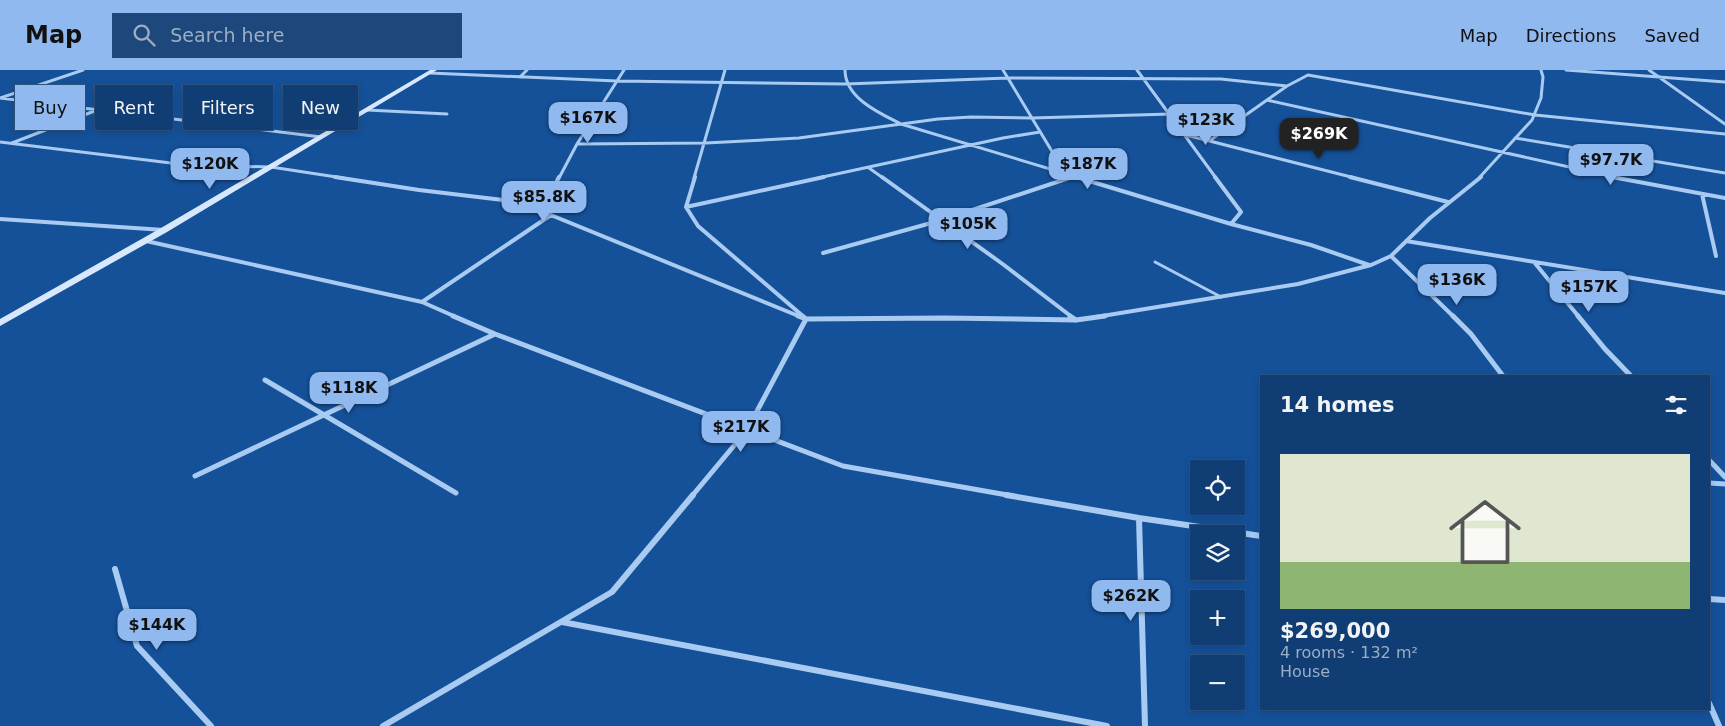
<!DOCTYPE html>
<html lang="en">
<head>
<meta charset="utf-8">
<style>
  :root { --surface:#103d73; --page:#1e487b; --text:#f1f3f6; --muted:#9caec4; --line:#305685; --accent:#90b9f0 }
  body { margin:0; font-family:"DejaVu Sans",sans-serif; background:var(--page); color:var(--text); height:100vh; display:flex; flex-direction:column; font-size:19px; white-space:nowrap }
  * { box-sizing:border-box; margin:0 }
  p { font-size:16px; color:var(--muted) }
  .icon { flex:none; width:28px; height:28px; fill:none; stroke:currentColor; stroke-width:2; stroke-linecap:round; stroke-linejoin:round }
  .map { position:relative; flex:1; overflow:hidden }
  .details { position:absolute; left:1260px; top:305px; width:450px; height:335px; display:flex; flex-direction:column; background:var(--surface); border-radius:0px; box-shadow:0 2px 8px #0003,0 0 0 1px var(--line) }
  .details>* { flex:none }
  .guide { position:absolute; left:15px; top:15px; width:475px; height:45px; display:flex; gap:10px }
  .buttons { position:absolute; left:1190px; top:390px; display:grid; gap:10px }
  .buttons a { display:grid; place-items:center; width:55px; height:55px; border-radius:0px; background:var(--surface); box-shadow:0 2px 8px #0003,0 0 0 1px var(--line); font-size:25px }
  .price { position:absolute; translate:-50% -42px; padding:0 11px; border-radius:10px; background:var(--accent); color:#111; font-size:16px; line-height:32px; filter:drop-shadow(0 1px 2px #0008) }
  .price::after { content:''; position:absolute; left:50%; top:30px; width:15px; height:11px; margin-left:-8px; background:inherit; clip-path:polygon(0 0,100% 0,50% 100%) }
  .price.active { background:#222; color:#fff }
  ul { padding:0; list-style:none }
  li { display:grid; align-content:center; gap:10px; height:265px; padding:0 20px }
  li+li { border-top:1px solid var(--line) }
  li span { display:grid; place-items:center; height:155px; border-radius:0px; color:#555 }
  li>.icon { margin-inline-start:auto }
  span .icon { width:90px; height:90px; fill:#fffc; stroke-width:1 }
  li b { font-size:21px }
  h2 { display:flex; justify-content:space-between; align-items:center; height:60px; padding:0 20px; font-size:21px }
  .chip { padding:0 18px; border-radius:0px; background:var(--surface); box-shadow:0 2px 8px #0003,0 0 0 1px var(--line); font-size:18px; line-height:45px }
  .chip.active { background:var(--accent); color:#111 }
  header { display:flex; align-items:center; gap:30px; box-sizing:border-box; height:70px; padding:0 25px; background:var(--accent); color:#111 }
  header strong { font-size:24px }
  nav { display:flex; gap:28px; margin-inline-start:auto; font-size:18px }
  .search { width:350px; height:45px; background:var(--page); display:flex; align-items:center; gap:12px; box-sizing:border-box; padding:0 18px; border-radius:0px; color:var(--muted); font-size:19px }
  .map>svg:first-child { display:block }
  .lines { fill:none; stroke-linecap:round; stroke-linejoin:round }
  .lane { stroke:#a9cbf2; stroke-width:3 }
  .street-far3 { stroke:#a9cbf2; stroke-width:3 }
  .street-far2 { stroke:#a9cbf2; stroke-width:4 }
  .street-far1 { stroke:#a9cbf2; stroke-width:5 }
  .street { stroke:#a9cbf2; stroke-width:6 }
  .secondary { fill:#d8e8fc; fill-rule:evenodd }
</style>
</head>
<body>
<header>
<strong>Map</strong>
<div class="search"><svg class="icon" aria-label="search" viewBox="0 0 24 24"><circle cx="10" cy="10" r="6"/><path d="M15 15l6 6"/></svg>Search here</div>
<nav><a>Map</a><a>Directions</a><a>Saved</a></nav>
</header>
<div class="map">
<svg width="1725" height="656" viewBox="0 0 1725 656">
  <rect width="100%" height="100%" fill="#155199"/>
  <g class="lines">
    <path class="lane" d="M1155,192L1221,227"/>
    <path class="street-far3" d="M845,0C845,28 879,43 901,54L1080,108
      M1003,0L1065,103
      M1137,0L1216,108
      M1566,0L1725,12
      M1649,0L1725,54
      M430,3L617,11L846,14L1008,8L1221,9L1287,16L1308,5L1535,45L1725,64
      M520,7L527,0
      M1287,16L1267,30L1619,108
      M0,28L321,67
      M0,28L83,0
      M367,40L447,44
      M1186,65L1355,108
      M1515,68L1725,103
      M1209,71L1267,30
      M0,72L187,95L271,97L343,108
      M12,73L97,40
      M577,74L706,73L799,68L938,49L971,47L1032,48L1171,44
      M869,98L883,108
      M559,108L577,74L624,0
      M694,108L725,0
      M818,108L1003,68L1040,62
      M1068,108L1075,106
      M1479,108L1532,50L1541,28L1543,7L1541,0"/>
    <path class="street-far2" d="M335,107L419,120L503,130L541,141L801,247
      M695,107L686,137L698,156L804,247
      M882,107L1004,195L1072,247
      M1076,107L1231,154L1311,175L1369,195
      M1215,107L1241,142L1231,154
      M1350,107L1448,132
      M1612,107L1725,128
      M1702,124L1716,186
      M686,137L824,107
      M541,141L559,107
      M0,149L164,160
      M146,171L422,232L456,247
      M1406,171L1725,223
      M823,183L942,150L1072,107
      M1391,186L1454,247
      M1534,192L1579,247
      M422,232L551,145
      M1096,247L1298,214L1371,195L1391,186L1430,148L1481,107"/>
    <path class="street-far1" d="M453,246L495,264L843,396L1013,426
      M798,246L806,249L945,248L1076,250L1105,246
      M1070,246L1076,250
      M1453,246L1471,264L1503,306
      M1578,246L1605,279L1631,306
      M265,310L456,423
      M1709,390L1725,407
      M195,406L495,264
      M1709,413L1725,414
      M692,426L747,360L806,249L802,246"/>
    <path class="street" d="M1006,425L1139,448L1261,466
      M1139,448L1145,656
      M115,499L137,576L211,656
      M1709,529L1725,530
      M562,552L1107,656
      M1709,633L1719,656
      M383,656L612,522L693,425"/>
    <path class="secondary" d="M430,0H437L167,162L0,256V249L161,158Z"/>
  </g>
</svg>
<div class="buttons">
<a><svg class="icon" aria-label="locate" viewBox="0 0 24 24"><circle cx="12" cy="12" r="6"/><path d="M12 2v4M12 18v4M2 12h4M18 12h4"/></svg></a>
<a><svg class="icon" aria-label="layers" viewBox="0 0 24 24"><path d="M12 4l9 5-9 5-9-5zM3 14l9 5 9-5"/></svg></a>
<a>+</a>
<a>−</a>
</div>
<b class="price" style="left:588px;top:74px">$167K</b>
<b class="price" style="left:1206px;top:76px">$123K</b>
<b class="price active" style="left:1319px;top:90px">$269K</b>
<b class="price" style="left:1611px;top:116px">$97.7K</b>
<b class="price" style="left:210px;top:120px">$120K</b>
<b class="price" style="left:1088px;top:120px">$187K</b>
<b class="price" style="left:544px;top:153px">$85.8K</b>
<b class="price" style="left:968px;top:180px">$105K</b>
<b class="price" style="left:1457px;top:236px">$136K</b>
<b class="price" style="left:1589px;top:243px">$157K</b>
<b class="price" style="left:349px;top:344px">$118K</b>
<b class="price" style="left:741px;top:383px">$217K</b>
<b class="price" style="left:1131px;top:552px">$262K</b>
<b class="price" style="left:157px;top:581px">$144K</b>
<div class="guide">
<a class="chip active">Buy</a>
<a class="chip">Rent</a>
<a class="chip">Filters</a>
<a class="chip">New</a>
</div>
<section class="details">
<h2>14 homes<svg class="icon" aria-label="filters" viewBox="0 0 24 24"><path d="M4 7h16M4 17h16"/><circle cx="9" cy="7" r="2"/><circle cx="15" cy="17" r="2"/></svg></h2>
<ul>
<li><span style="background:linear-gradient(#dfe7d0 70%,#8fb573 0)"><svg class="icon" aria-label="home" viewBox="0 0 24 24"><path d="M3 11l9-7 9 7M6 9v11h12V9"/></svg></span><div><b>$269,000</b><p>4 rooms · 132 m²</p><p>House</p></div></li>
</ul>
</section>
</div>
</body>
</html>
